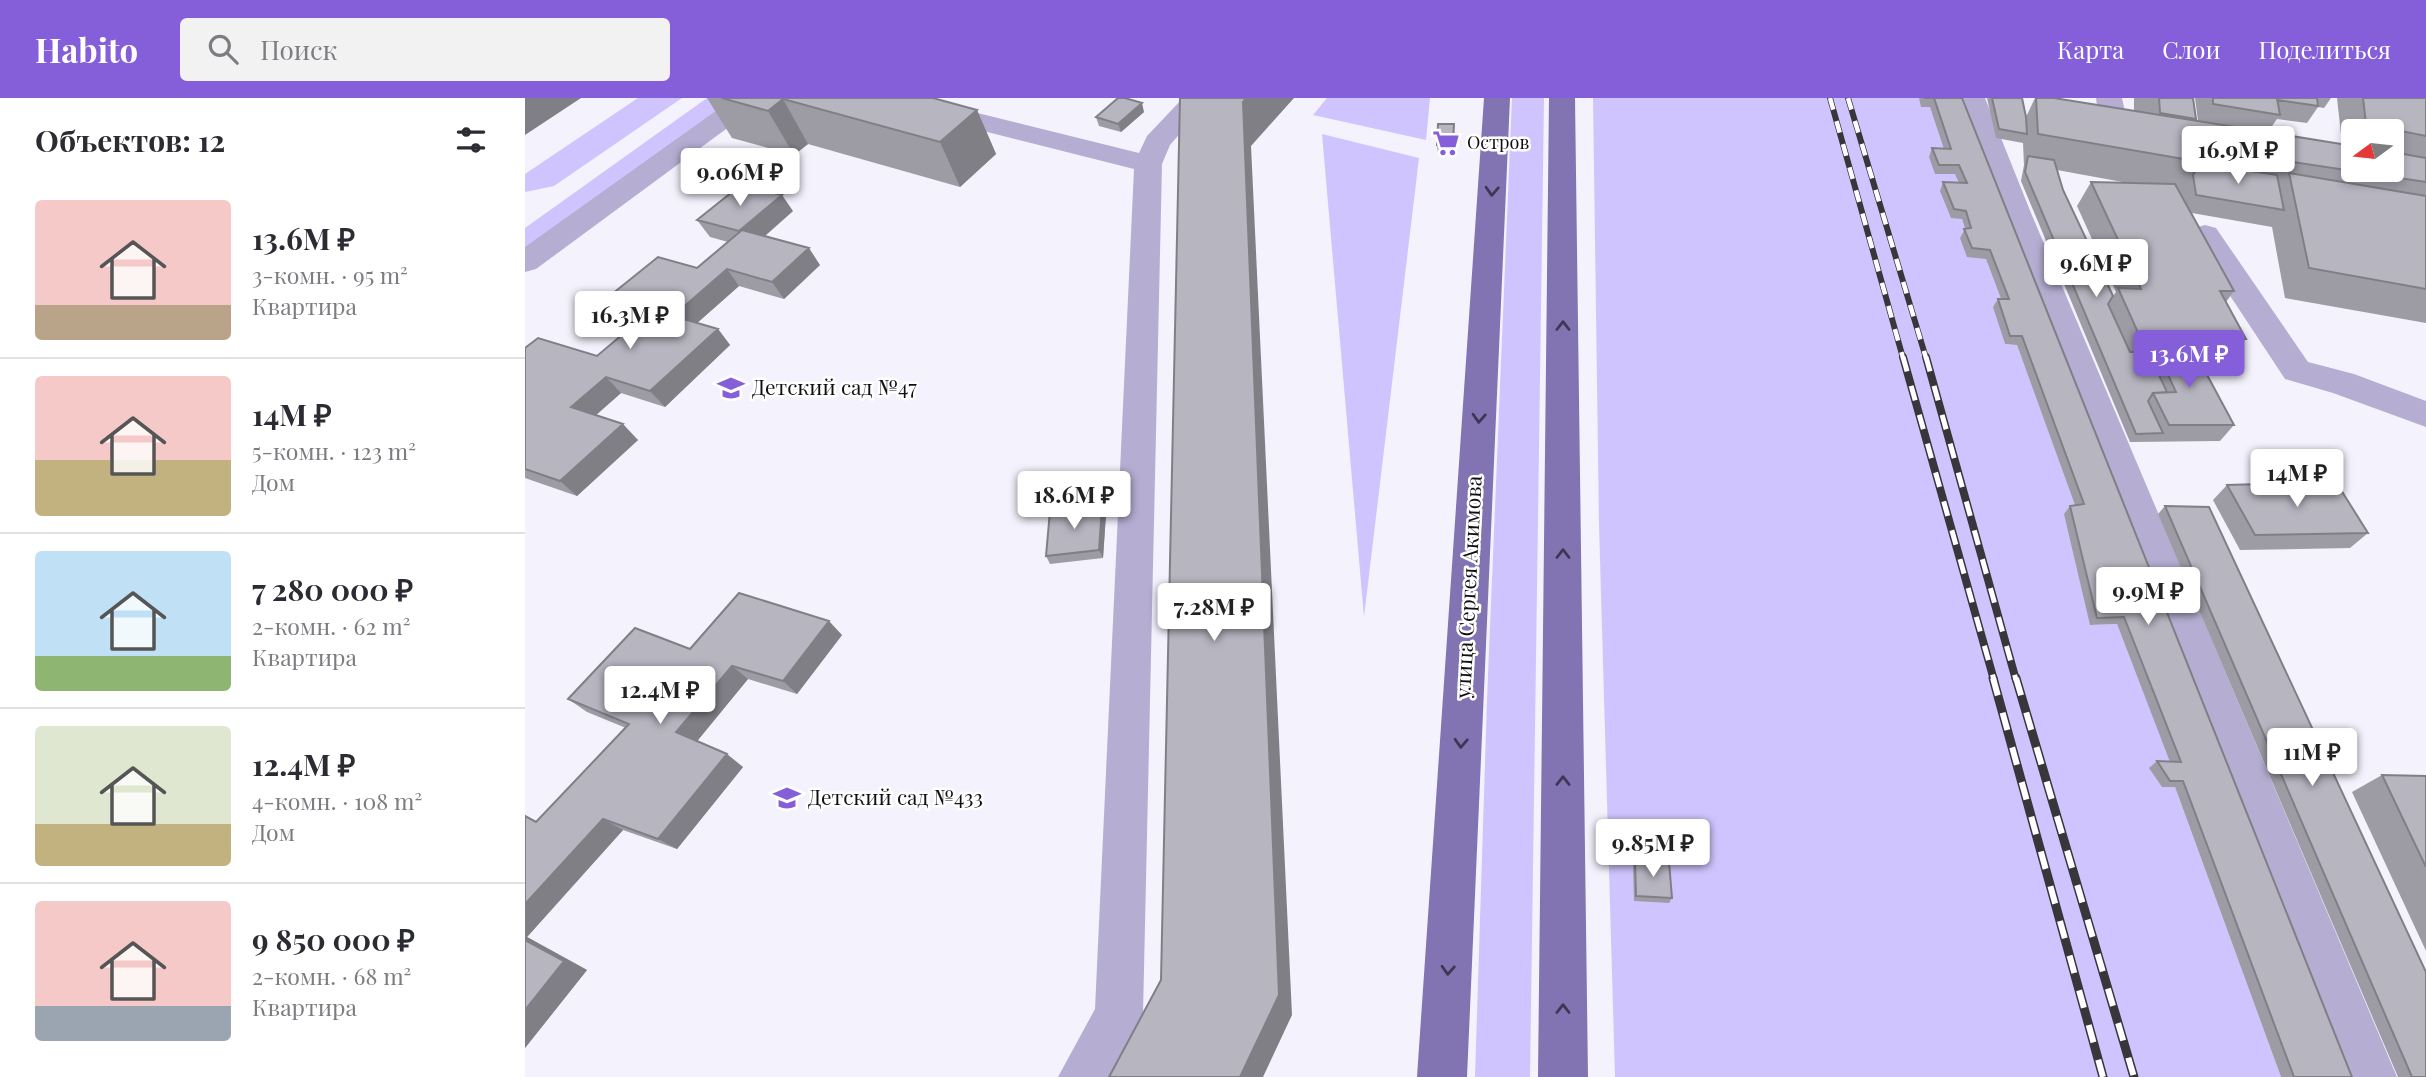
<!DOCTYPE html>
<html lang="ru">
<head>
<meta charset="utf-8">
<style>
  :root { --surface:#fff; --page:#f2f2f3; --text:#2b2b33; --muted:#7c7c81; --line:#e1e1e2; --accent:#855fda }
  body { margin:0; font-family:"Playfair Display",serif; background:var(--page); color:var(--text); height:100vh; display:flex; flex-direction:column; font-size:26px; white-space:nowrap }
  * { box-sizing:border-box; margin:0 }
  p { font-size:23px; color:var(--muted) }
  .icon { flex:none; width:38px; height:38px; fill:none; stroke:currentColor; stroke-width:2; stroke-linecap:round; stroke-linejoin:round }
  .map { position:relative; flex:1; overflow:hidden }
  .side { display:flex; flex-direction:column; background:var(--surface); width:525px }
  .side>* { flex:none }
  .needle { width:46px; rotate:255deg }
  .controls { position:absolute; left:1816px; top:21px; display:grid; gap:14px }
  .controls a { display:grid; place-items:center; width:63px; height:63px; border-radius:7px; background:var(--surface); box-shadow:0 4px 10px #0003; font-size:35px }
  .price { position:absolute; translate:-50% -60px; padding:0 16px; border-radius:7px; background:#fff; color:#222; font-size:23px; line-height:46px; filter:drop-shadow(0 2px 4px #0008) }
  .price::after { content:''; position:absolute; left:50%; top:42px; width:21px; height:16px; margin-left:-10px; background:inherit; clip-path:polygon(0 0,100% 0,50% 100%) }
  .price.active { background:var(--accent); color:#fff }
  ul { padding:0; list-style:none }
  li { display:flex; align-items:center; gap:21px; height:175px; padding:0 35px }
  li+li { border-top:2px solid var(--line) }
  li span { display:grid; place-items:center; flex:none; width:196px; height:140px; border-radius:7px; color:#555 }
  li>.icon { margin-inline-start:auto }
  span .icon { width:84px; height:84px; fill:#fffc; stroke-width:1 }
  li b { font-size:30px }
  h2 { display:flex; justify-content:space-between; align-items:center; height:84px; padding:0 35px; font-size:30px }
  header { display:flex; align-items:center; gap:42px; box-sizing:border-box; height:98px; padding:0 35px; background:var(--accent); color:#fff }
  header strong { font-size:33px }
  nav { display:flex; gap:38px; margin-inline-start:auto; font-size:24px }
  .search { width:490px; height:63px; background:var(--page); display:flex; align-items:center; gap:18px; box-sizing:border-box; padding:0 24px; border-radius:7px; color:var(--muted); font-size:26px }
  main { display:flex; flex:1; min-height:0 }
  .map>svg:first-child { display:block }
  .green { fill:#d0c4fe }
  .lines { fill:none; stroke-linecap:round; stroke-linejoin:round }
  .minor { fill:#b5aed2; fill-rule:evenodd }
  .major { fill:#8273b3; fill-rule:evenodd }
  .rail-far2-casing { stroke:#37363b; stroke-width:6 }
  .rail-far1-casing { stroke:#37363b; stroke-width:8 }
  .rail-casing { stroke:#37363b; stroke-width:9 }
  .rail-far2 { stroke:#fff; stroke-width:4.5; stroke-dasharray:12; stroke-linecap:butt }
  .rail-far1 { stroke:#fff; stroke-width:5; stroke-dasharray:15; stroke-linecap:butt }
  .rail { stroke:#fff; stroke-width:6; stroke-dasharray:18; stroke-linecap:butt }
  .wall { fill:#9d9ca5; fill-rule:evenodd }
  .shaded-wall { fill:#807f86 }
  .building { fill:#b7b5c0; stroke:#807f86; stroke-width:2 }
  .oneway { stroke:#3e3753 }
  .labels { text-anchor:middle; stroke-width:5; stroke-linejoin:round; paint-order:stroke }
  .far-poi-label { font-size:18px; fill:#100f13; stroke:#fff; text-anchor:start }
  .poi-label { font-size:21px; fill:#100f13; stroke:#fff; text-anchor:start }
  .street-label { font-size:21px; fill:#100f13; stroke:#fff }
</style>
</head>
<body>
<header>
<strong>Habito</strong>
<div class="search"><svg class="icon" aria-label="search" viewBox="0 0 24 24"><circle cx="10" cy="10" r="6"/><path d="M15 15l6 6"/></svg>Поиск</div>
<nav><a>Карта</a><a>Слои</a><a>Поделиться</a></nav>
</header>
<main>
<section class="side">
<h2>Объектов: 12<svg class="icon" aria-label="filters" viewBox="0 0 24 24"><path d="M4 7h16M4 17h16"/><circle cx="9" cy="7" r="2"/><circle cx="15" cy="17" r="2"/></svg></h2>
<ul>
<li><span style="background:linear-gradient(#f6c9c9 75%,#b9a48a 0)"><svg class="icon" aria-label="home" viewBox="0 0 24 24"><path d="M3 11l9-7 9 7M6 9v11h12V9"/></svg></span><div><b>13.6M ₽</b><p>3-комн. · 95 m²</p><p>Квартира</p></div></li>
<li><span style="background:linear-gradient(#f6c9c9 60%,#c2b280 0)"><svg class="icon" aria-label="home" viewBox="0 0 24 24"><path d="M3 11l9-7 9 7M6 9v11h12V9"/></svg></span><div><b>14M ₽</b><p>5-комн. · 123 m²</p><p>Дом</p></div></li>
<li><span style="background:linear-gradient(#bfe0f5 75%,#8fb573 0)"><svg class="icon" aria-label="home" viewBox="0 0 24 24"><path d="M3 11l9-7 9 7M6 9v11h12V9"/></svg></span><div><b>7 280 000 ₽</b><p>2-комн. · 62 m²</p><p>Квартира</p></div></li>
<li><span style="background:linear-gradient(#dfe7d0 70%,#c2b280 0)"><svg class="icon" aria-label="home" viewBox="0 0 24 24"><path d="M3 11l9-7 9 7M6 9v11h12V9"/></svg></span><div><b>12.4M ₽</b><p>4-комн. · 108 m²</p><p>Дом</p></div></li>
<li><span style="background:linear-gradient(#f6c9c9 75%,#9aa5b1 0)"><svg class="icon" aria-label="home" viewBox="0 0 24 24"><path d="M3 11l9-7 9 7M6 9v11h12V9"/></svg></span><div><b>9 850 000 ₽</b><p>2-комн. · 68 m²</p><p>Квартира</p></div></li>
</ul>
</section>
<div class="map">
<svg width="1901" height="979" viewBox="0 0 1901 979">
  <rect width="100%" height="100%" fill="#f4f2fd"/>
  <path class="green" d="M113,0H157L29,88L0,94V76Z
    M182,0H218L0,158V130Z
    M802,0H905L901,42L788,17Z
    M987,0H1019L1005,979H950L962,602Z
    M1068,0H1403L1396,9H1405L1438,94L1437,121L1442,139L1461,161L1479,209L1469,210L1480,246L1492,247L1553,414L1566,527L1592,526L1648,670L1637,689H1650L1756,979H1090L1074,426Z
    M797,36L894,60L839,519Z"/>
  <g class="lines">
    <path class="minor" d="M209,0H239L235,6L11,171L0,174V149Z
      M658,0H686L645,47L637,66L618,916L586,979H533L570,911L609,71L399,18L395,12L399,6L408,4L614,55L622,38Z
      M1434,0H1460L1506,115L1872,979H1822L1476,115Z
      M1571,0H1597L1602,23L1598,29L1588,31L1578,29L1574,23Z
      M1680,127L1691,130L1783,264L1829,276L1901,303V329L1808,295L1760,281L1665,137L1669,130Z"/>
    <path class="major" d="M959,0H985L942,979H892Z
      M1024,0H1050L1063,979H1013Z"/>
    <defs>
      <path id="rail-far2" d="M1305,0L1378,260
        M1323,0L1401,260"/>
      <path id="rail-far1" d="M1378,259L1469,582
        M1401,259L1491,582"/>
      <path id="rail" d="M1468,580L1578,979
        M1491,580L1609,979"/>
    </defs>
    <use href="#rail-far2" class="rail-far2-casing"/>
    <use href="#rail-far1" class="rail-far1-casing"/>
    <use href="#rail" class="rail-casing"/>
    <use href="#rail-far2" class="rail-far2"/>
    <use href="#rail-far1" class="rail-far1"/>
    <use href="#rail" class="rail"/>
  </g>
  <path class="wall" d="M182,0H408L452,12L471,56L435,89L283,46L269,57L207,40Z
    M1394,0H1437L1827,979H1756L1650,689H1637L1624,670L1632,663L1645,664L1592,526L1565,527L1539,416L1545,408L1550,407L1492,247L1480,246L1468,209L1473,201H1476L1461,161L1442,159L1435,140L1440,131L1437,121L1426,120L1415,93L1418,84L1434,85L1430,76H1410L1404,59L1407,50L1419,51L1405,9H1396Z
    M1462,0H1497L1501,19L1510,0H1529L1609,13V0H1668L1671,21L1670,23H1673L1670,0H1806L1799,10L1793,9L1782,25L1752,21L1743,34L1817,46L1812,0H1901V225L1760,200L1747,129L1667,115L1709,193L1701,204L1721,241L1702,265L1675,264L1709,327L1695,343L1605,344L1496,83L1499,67L1498,45L1471,40ZM1829,33H1867V72H1829ZM1532,72L1603,85L1566,84L1552,108L1591,194L1588,198L1538,92Z
    M619,14L596,34L574,28L571,19Z
    M929,26V55H913L912,47Z
    M268,113L240,138L295,167L259,201L214,188L172,225L193,231L205,247L140,309L96,295L71,317L113,342L52,398L0,380V250L72,258L119,218L101,213L87,196L172,170L203,144L185,139L172,122Z
    M1702,387L1843,435L1825,450L1715,452L1688,402Z
    M577,408L581,416L578,460L525,466L521,458Z
    M1640,408L1901,979H1873L1633,416Z
    M317,537L272,596L223,581L172,643L218,669L152,751L98,732L2,839L62,872L0,950V718L11,724L101,630L62,614L43,601L165,551Z
    M1857,677L1901,678V853L1827,694Z
    M1110,762L1147,800L1144,805L1109,803L1108,768Z"/>
  <path class="shaded-wall" d="M0,0H56L0,37Z
    M721,0H769L726,48L767,917L738,979H715L718,4Z
    M258,1L283,46L269,57L243,13Z
    M617,5L619,14L596,34L593,26Z
    M452,12L471,56L435,89L415,44Z
    M257,97L268,113L226,150L214,133Z
    M284,150L295,167L259,201L247,184Z
    M202,171L214,188L162,234L148,218Z
    M193,231L205,247L140,309L125,293Z
    M81,279L96,295L62,325L46,309Z
    M98,326L113,342L52,398L35,383Z
    M577,408L581,416L578,460L574,452Z
    M304,523L317,537L272,596L258,583Z
    M207,568L223,581L169,647L151,634Z
    M202,656L218,669L152,751L133,741Z
    M78,721L98,732L2,839L62,872L0,950V806Z"/>
  <path class="building" d="M197,0H408L452,12L415,44L258,1L243,13Z
    M593,0H600L617,5L593,26L571,19Z
    M655,0H721L718,4L754,897L715,979H584L636,882Z
    M1399,0H1437L1827,979H1769L1658,683H1645L1632,663L1656,664L1599,519L1572,520L1545,408L1559,406L1497,238H1485L1473,201H1484L1465,152L1447,150L1439,131L1446,130L1441,113L1429,111L1418,84L1442,85L1434,67H1414L1407,50L1426,51L1409,0Z
    M1467,0H1497L1501,19L1502,36L1474,31Z
    M1511,0H1529L1829,48V72H1867V54L1901,60V84L1674,50L1676,64L1513,36Z
    M1634,0H1668L1671,21L1635,15Z
    M1688,0H1752L1755,17L1688,6Z
    M1752,0H1792L1793,8L1752,2Z
    M1838,0H1901V38L1841,26Z
    M913,26H929L928,47H912Z
    M1503,58L1529,62L1538,92L1588,198L1583,206L1605,254H1623L1642,294L1628,295L1623,303L1638,335L1611,336L1500,74Z
    M1675,65L1752,77L1759,112L1671,97L1668,77Z
    M1764,75L1901,98V191L1784,170Z
    M1566,84L1650,86L1709,193H1695L1721,241L1615,239L1593,190L1616,191Z
    M217,86L257,97L214,133L172,122Z
    M217,132L284,150L247,184L202,171L148,218L193,231L125,293L81,279L46,309L98,326L35,383L0,371V250L13,240L72,258L130,209L87,196L133,159L172,170Z
    M1629,246L1666,247L1709,327H1644L1628,295L1651,294Z
    M1811,384L1843,435L1730,437L1702,387Z
    M577,408L574,452L521,458L525,413Z
    M1640,408L1684,409L1901,874V979H1887Z
    M214,495L304,523L258,583L207,568L151,634L202,656L133,741L78,721L0,806V718L11,724L104,626L43,601L110,530L165,551Z
    M1857,677L1901,678V769Z
    M1110,762L1144,764L1147,800L1111,798Z
    M0,842L39,863L0,912Z"/>
  <defs><path id="oneway-chevron" d="M-2-3.5L2.5 0L-2 3.5" fill="none" stroke-width="1.6" stroke-linecap="round" stroke-linejoin="round" transform="scale(1.75)"/></defs>
  <g class="oneway">
    <use href="#oneway-chevron" transform="translate(967 93) rotate(93)"/>
    <use href="#oneway-chevron" transform="translate(1038 228) rotate(-90)"/>
    <use href="#oneway-chevron" transform="translate(954 320) rotate(93)"/>
    <use href="#oneway-chevron" transform="translate(1038 456) rotate(-90)"/>
    <use href="#oneway-chevron" transform="translate(936 645) rotate(93)"/>
    <use href="#oneway-chevron" transform="translate(1038 683) rotate(-90)"/>
    <use href="#oneway-chevron" transform="translate(923 872) rotate(93)"/>
    <use href="#oneway-chevron" transform="translate(1038 911) rotate(-90)"/>
  </g>
  <defs>
    <symbol id="supermarket-bare" viewBox="-9 -9 18 18"><path d="M-6-5.5h2.5l.6 2H6L4.5 2H-2.5L-4.4-4H-6ZM-1.5 3.2a1.3 1.3 0 1 0 .1 0ZM3 3.2a1.3 1.3 0 1 0 .1 0Z" fill="#855fda" stroke="#fff" stroke-width="2.5" paint-order="stroke"/></symbol>
    <symbol id="school-bare" viewBox="-9 -9 18 18"><path d="M0-5L7-2L0 1L-7-2ZM-4 1L0 2.5L4 1V4Q0 6-4 4Z" fill="#855fda" stroke="#fff" stroke-width="2.5" paint-order="stroke"/></symbol>
  </defs>
  <g fill-rule="evenodd">
    <use href="#supermarket-bare" x="902" y="26" width="38" height="38"/>
    <use href="#school-bare" x="187" y="271" width="38" height="38"/>
    <use href="#school-bare" x="243" y="681" width="38" height="38"/>
  </g>
  <g class="labels">
    <g class="far-poi-label">
      <text x="942" y="51">Остров</text>
    </g>
    <g class="poi-label">
      <text x="227" y="297">Детский сад №47</text>
      <text x="283" y="707">Детский сад №433</text>
    </g>
    <g class="street-label">
      <text transform="translate(944 489) rotate(-87)" y="7">улица Сергея Акимова</text>
    </g>
  </g>
</svg>
<div class="controls">
<a><svg class="needle" viewBox="-14 -14 28 28"><path d="M0-13l5 13h-10z" fill="#e53935"/><path d="M0 13l5-13h-10z" fill="#7c7c81"/></svg></a>
</div>
<b class="price" style="left:1713px;top:88px">16.9M ₽</b>
<b class="price" style="left:215px;top:110px">9.06M ₽</b>
<b class="price" style="left:1571px;top:201px">9.6M ₽</b>
<b class="price" style="left:105px;top:253px">16.3M ₽</b>
<b class="price active" style="left:1664px;top:292px">13.6M ₽</b>
<b class="price" style="left:1772px;top:411px">14M ₽</b>
<b class="price" style="left:549px;top:433px">18.6M ₽</b>
<b class="price" style="left:1623px;top:529px">9.9M ₽</b>
<b class="price" style="left:689px;top:545px">7.28M ₽</b>
<b class="price" style="left:135px;top:628px">12.4M ₽</b>
<b class="price" style="left:1787px;top:690px">11M ₽</b>
<b class="price" style="left:1128px;top:781px">9.85M ₽</b>
</div>
</main>
</body>
</html>
